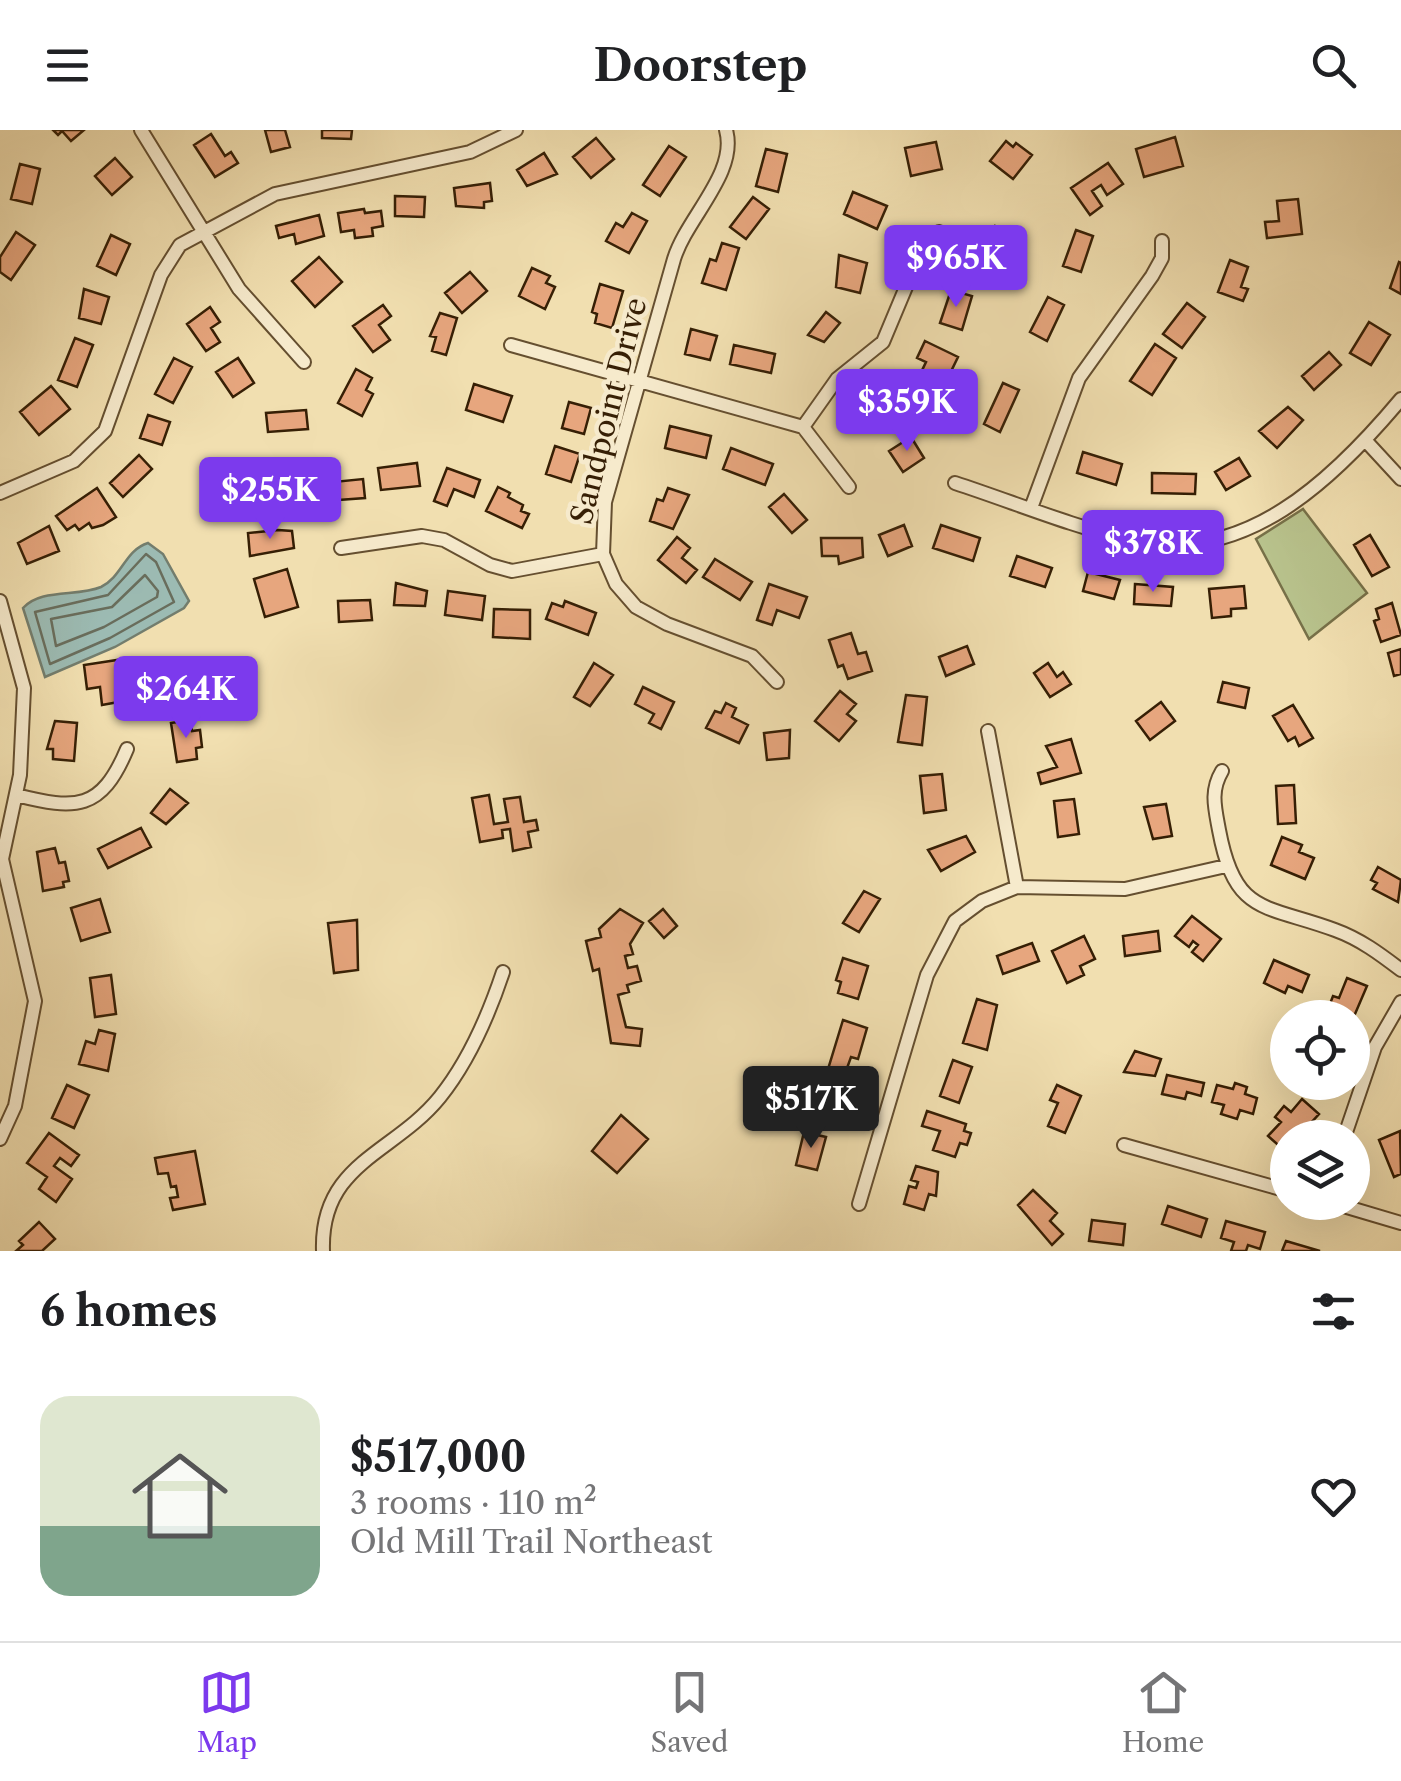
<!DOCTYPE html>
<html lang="en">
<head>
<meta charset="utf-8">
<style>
  :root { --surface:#fff; --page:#f2f2f2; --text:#202124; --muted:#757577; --line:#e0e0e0; --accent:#7c3aed }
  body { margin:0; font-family:"Libre Caslon Text",serif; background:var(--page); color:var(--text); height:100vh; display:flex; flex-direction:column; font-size:38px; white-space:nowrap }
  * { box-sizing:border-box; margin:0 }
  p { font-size:32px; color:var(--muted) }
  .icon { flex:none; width:55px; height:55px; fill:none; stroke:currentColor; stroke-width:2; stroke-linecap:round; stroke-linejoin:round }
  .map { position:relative; height:1121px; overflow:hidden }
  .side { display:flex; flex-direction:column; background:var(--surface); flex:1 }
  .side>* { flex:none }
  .fabs { position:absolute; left:1270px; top:870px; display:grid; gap:20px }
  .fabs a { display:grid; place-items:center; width:100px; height:100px; border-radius:50%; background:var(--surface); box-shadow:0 10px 40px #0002; font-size:50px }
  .price { position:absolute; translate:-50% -85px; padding:0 22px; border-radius:10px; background:var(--accent); color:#fff; font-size:32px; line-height:65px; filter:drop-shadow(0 2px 5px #0008) }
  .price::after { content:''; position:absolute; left:50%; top:60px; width:30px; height:22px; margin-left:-15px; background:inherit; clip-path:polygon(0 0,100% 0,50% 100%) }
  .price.selected { background:#222; color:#fff }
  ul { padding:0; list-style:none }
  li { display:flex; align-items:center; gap:30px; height:250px; padding:0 40px }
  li+li { border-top:2px solid var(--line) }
  li span { display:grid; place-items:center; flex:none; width:280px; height:200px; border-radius:30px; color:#555 }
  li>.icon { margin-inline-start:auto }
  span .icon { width:120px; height:120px; fill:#fffc; stroke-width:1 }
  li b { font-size:42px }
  h2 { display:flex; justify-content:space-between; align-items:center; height:120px; padding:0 40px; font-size:42px }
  header { display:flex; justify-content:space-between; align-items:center; height:130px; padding:0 40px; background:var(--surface); font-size:45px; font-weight:700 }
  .tab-bar { display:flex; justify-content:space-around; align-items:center; height:140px; border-top:2px solid var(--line); background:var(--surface); font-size:28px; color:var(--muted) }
  .tab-bar a { display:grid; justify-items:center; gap:5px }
  .tab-bar .selected { color:var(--accent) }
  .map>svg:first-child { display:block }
  .green { fill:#b8c28c; stroke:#777048; stroke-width:2.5 }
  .water { fill:#9cbbb3; stroke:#737d6d; stroke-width:2.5 }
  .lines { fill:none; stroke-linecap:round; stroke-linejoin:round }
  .shore { stroke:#696d5c; stroke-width:2.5 }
  .building { fill:#e7a67e; stroke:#361f05; stroke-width:2.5 }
  .minor-casing { stroke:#654f30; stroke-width:16 }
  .minor { stroke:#f6eacc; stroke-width:12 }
  .labels { text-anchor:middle; stroke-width:9; stroke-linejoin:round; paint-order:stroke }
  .street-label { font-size:30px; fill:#361f05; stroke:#f6eacc }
</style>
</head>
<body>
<header><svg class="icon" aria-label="menu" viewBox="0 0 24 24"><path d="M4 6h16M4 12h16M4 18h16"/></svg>Doorstep<svg class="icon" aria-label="search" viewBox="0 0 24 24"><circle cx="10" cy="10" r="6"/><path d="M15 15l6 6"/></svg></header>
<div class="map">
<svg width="1401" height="1121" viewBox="0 0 1401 1121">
  <rect width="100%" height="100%" fill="#f1dfb0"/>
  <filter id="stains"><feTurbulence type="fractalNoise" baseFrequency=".002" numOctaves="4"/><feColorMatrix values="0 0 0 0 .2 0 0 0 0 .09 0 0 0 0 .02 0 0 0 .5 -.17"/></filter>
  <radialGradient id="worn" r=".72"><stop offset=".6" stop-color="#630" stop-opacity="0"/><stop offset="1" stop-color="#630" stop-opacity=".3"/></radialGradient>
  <path class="green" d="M1303,379L1367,463L1309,509L1256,409Z"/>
  <path class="water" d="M148,413L163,424L189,471L184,478L115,517L45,547L23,478C41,458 77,467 101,457C122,447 125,420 148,413Z"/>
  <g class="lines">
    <path class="shore" d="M146,424L156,432L174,472L110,508L50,534L35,482L108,465Z
      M145,445L158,461L157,467L104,497L56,516L51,489L112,477Z"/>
  </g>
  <path class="building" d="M53,0H84L71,11L62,1L58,5Z
    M265,0H285L290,17L271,22Z
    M322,0H352L351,9L322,8Z
    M211,4L225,26L231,22L238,33L215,47L194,15Z
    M1175,7L1183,36L1144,47L1136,19Z
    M596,8L614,29L591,48L573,27Z
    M1006,11L1013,17L1016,13L1032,25L1013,49L990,31Z
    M936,12L942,39L911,46L905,18Z
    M669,16L686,27L660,66L643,55Z
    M766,19L787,24L778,62L756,56Z
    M544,23L557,44L527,56L517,40Z
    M115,28L132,47L112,65L95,46Z
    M1108,33L1123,54L1107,65L1101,55L1092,61L1102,76L1090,85L1071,58Z
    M20,34L40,39L32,74L11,69Z
    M490,53L492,71L484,72V78L456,76L454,58Z
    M853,62L887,76L877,99L844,84Z
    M395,66L425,67L424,87L395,86Z
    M753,67L769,79L746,109L730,97Z
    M1298,69L1302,104L1267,108L1265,92L1279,91L1277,71Z
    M364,79L365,83L381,81L383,96L372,98L373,106L355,108L354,100L341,102L338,83Z
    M632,83L647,91L629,123L606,111L616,93L623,97Z
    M319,85L324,106L296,114L294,104L279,108L276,96Z
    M995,96L1015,102L1005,136L1011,137L1008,150L981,142Z
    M1076,100L1093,106L1081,142L1063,136Z
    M16,102L35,115L11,150L0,142V127Z
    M111,105L130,114L116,145L97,136Z
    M722,113L739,118L726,160L702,153L710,129L716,131Z
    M839,125L867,133L860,163L836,157Z
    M319,127L342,152L315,177L292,151Z
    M1230,130L1248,137L1241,157L1248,159L1243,171L1218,162Z
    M1399,132L1401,133V164L1390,158Z
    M532,138L550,146L546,153L555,157L545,179L519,166Z
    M470,142L487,161L462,183L445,163Z
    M600,154L623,161L612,198L595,193L597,184L592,182Z
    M84,159L109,167L101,194L79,188Z
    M951,160L972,166L962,200L940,193Z
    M1048,167L1064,175L1047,211L1030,202Z
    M1187,173L1205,187L1182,218L1163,204Z
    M383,175L391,186L379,195L390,210L373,222L353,196Z
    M210,177L220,192L211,198L220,212L206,221L187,194Z
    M826,182L840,193L824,212L808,205Z
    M440,183L457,188L446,225L432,221L436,207L430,206Z
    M1369,192L1390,205L1371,235L1350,223Z
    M691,199L717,206L710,230L685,224Z
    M75,208L93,215L77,257L58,250Z
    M925,211L958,227L937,270L913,259L926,232L917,228Z
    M1155,214L1176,228L1152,265L1130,251Z
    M734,215L775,224L771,243L730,234Z
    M1329,222L1341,235L1314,260L1302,246Z
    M174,228L192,237L173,273L155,264Z
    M238,228L254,253L233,267L216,242Z
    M356,239L372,248L366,260L373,264L362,286L338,273Z
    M890,253L902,267L869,296L857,282Z
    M1003,253L1019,260L1000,302L984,294Z
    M474,254L512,266L503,292L466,280Z
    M51,256L70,279L39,305L20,282Z
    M569,272L591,278L584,304L562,298Z
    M1288,277L1303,290L1277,318L1259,301Z
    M306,280L308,299L268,302L266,283Z
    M148,285L170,292L162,315L140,308Z
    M670,296L711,306L706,328L665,318Z
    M911,307L924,328L903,342L889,321Z
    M555,316L580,324L571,352L546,344Z
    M731,318L773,334L765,355L723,339Z
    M1083,322L1122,334L1116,355L1077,343Z
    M139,325L152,339L123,367L110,353Z
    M1239,328L1250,346L1226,360L1215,342Z
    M417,333L420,356L381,360L378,338Z
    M447,338L480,350L474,367L454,359L447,376L434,371Z
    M1152,343L1196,344L1195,364L1152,363Z
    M363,349L365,368L325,371L323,353Z
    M498,357L510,363L508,367L523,375L521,381L529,384L522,398L486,381Z
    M97,358L116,387L103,395L92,398L89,393L79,400L75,395L67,400L56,386Z
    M668,358L689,365L673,399L650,391L657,369L663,371Z
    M784,364L807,390L792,403L769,377Z
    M904,395L912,416L888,426L879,405Z
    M941,395L980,408L973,431L933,418Z
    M49,396L59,421L27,434L18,413Z
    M278,400L292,401L294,418L250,426L248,403Z
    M1370,405L1389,437L1372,446L1354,415Z
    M677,407L690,418L682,428L697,440L686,453L658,430Z
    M821,408H862L863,427L839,434L838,426H822Z
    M1017,426L1052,438L1045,457L1010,446Z
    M715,429L752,452L740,470L703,447Z
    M287,439L298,477L265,487L254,449Z
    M1088,442L1120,450L1114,469L1083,461Z
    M396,453L427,461L425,476L394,475Z
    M769,454L807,467L799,488L777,480L772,495L757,490Z
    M1135,454L1173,457L1171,476L1134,474Z
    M1244,456L1246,478L1231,479V486L1212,488L1209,459Z
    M448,461L485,466L482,490L445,485Z
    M370,470L372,490L339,492L338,471Z
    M565,471L596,483L588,505L546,489L552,473L563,477Z
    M1392,473L1401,505L1381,512L1374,491L1379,489L1376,479Z
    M494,479L530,480V509L493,507Z
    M851,503L858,524L866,522L872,541L848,549L843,535L838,537L829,510Z
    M967,516L974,534L946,546L939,527Z
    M1401,519V544L1394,546L1388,523Z
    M117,530L124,571L102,575L100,557L87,559L84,535Z
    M594,533L613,545L590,576L574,567Z
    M1048,533L1057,547L1063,542L1071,554L1050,567L1034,543Z
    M144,534L179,548L182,541L189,545L179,571L136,554Z
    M1223,552L1249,558L1245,578L1218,572Z
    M643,557L674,572L661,599L649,593L654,584L635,574Z
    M840,561L856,574L847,584L856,591L839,611L815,591Z
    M906,565L927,567L922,615L898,612Z
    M1161,572L1175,591L1150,610L1136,591Z
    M726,573L736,578L732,587L748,595L739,613L706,598L715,581L721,583Z
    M1293,575L1313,608L1299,616L1295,607L1288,611L1273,586Z
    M190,590L192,601L200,600L202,617L196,618L197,629L177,632L171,593Z
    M55,591L77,593L74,631L53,629V619H47Z
    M790,600L789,628L767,630L764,603Z
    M1071,609L1081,643L1041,654L1038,643L1057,637L1046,616Z
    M942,644L946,680L924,683L920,646Z
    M1294,655L1296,693L1278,694L1276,656Z
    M170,659L188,673L166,694L151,683Z
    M489,665L494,694L508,692L504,669L520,667L524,692L536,690L538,700L528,702L531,717L513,721L510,699L502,700L503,708L480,712L472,668Z
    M1074,669L1079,704L1058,707L1054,671Z
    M1166,674L1172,706L1153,709L1144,677Z
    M141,698L151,717L108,738L98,719Z
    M966,706L975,722L941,741L928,720Z
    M1282,707L1302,715L1299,722L1314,728L1305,749L1271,735Z
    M55,718L59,733L65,732L69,751L63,752L64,757L43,761L37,722Z
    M1378,737L1401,750L1398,772L1373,759L1377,753L1371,750Z
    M864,761L880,769L859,802L843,793Z
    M100,769L110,802L81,811L71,778Z
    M620,779L643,793L630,814L633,824L625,826L628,838L637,836L641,851L627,855L629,862L618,865L626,897L642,899L640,916L611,913L599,839L593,841L586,811L601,807L599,799Z
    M663,779L677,796L664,808L649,791Z
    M1192,786L1221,809L1203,831L1192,822L1198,815L1193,811L1189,817L1175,806Z
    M357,790L358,840L334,843L328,793Z
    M1158,801L1160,821L1125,826L1123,806Z
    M1084,806L1095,829L1080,836L1084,845L1067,853L1052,821Z
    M1032,813L1039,831L1003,844L997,826Z
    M843,828L868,836L858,869L838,863L841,852L836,850Z
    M1274,830L1309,845L1302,862L1288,856L1285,863L1264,853Z
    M111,845L116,884L95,887L90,848Z
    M1347,848L1367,856L1352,891V888H1329L1332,880L1328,879L1333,866L1339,868Z
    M977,869L997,875L987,920L963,913Z
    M843,890L867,898L858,929L851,927L846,941L829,936Z
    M99,900L115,904L108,941L79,934L86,911L95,914Z
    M1135,921L1161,929L1155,946L1124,942Z
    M953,930L972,937L959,973L940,966Z
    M1167,945L1204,953L1201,966L1187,962L1185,969L1162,964Z
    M826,946L844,951L833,988L807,981L814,957L822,959Z
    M1235,953L1247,957L1245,964L1257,968L1253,984L1240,980L1237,989L1221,984L1224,975L1212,972L1217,955L1233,959Z
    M67,955L89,965L74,998L52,988Z
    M1057,955L1081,966L1065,1003L1048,996L1058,973L1050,970Z
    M1302,969L1319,984L1297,1008H1288L1285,1021L1268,1006L1281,992L1275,987L1284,976L1291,982Z
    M927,981L966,994L964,1001L971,1003L967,1015L960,1013L955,1027L933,1020L940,1001L922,996Z
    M621,985L648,1009L617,1043L592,1021Z
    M1400,1001L1401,1044L1394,1047L1379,1010Z
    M804,1002L826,1007L817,1040L796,1035Z
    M49,1003L79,1025L71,1036L60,1028L54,1036L72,1049L56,1072L39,1059L47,1047L27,1033Z
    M195,1021L205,1074L173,1080L170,1068L178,1067L176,1056L171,1057L168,1043L158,1044L155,1028Z
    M916,1036L938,1042L936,1066L929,1064L924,1080L904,1074L909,1056L916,1058L918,1052L911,1050Z
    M1033,1060L1057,1083L1050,1091L1063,1104L1052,1115L1018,1075Z
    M1168,1076L1207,1089L1201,1107L1162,1094Z
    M1092,1090L1125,1094L1123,1115L1089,1111Z
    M1226,1091L1265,1102L1260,1119L1248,1115L1246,1121H1231L1234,1112L1221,1108Z
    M39,1092L55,1109L42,1121H16L23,1115L19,1111Z
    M1286,1111L1320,1121H1282Z"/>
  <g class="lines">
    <defs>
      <path id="minor" d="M141,0L239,159L304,232
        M726,0C738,43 687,87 674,129L605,372L603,424L616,454L636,477L667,494L752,526L777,552
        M511,215L803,297L849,357
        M803,297L837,249L883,212L924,114L939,102
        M1365,310L1401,349
        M955,353C1013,372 1071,396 1130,410C1244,437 1334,349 1401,269
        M0,363L74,331L105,301L161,145L180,115L275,64L470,22L516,0
        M1031,378L1079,248L1152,146L1162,128V111
        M341,418L422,406L444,410L490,435L512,441L603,424
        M0,471L24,558L20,645L2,729L35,871L15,976L0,1009
        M988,601L1017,757
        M1222,641C1210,661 1215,678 1219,700C1235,786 1265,774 1335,800C1360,809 1380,824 1401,840
        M16,665C76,680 101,681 127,619
        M1344,1008L1375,917L1401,872
        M1124,1015L1288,1061
        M1330,1072L1401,1093
        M859,1074L927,845L955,791L982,771L1017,757L1125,759L1226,736
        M323,1121C320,1033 394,1024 440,967C468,932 489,884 503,842"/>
    </defs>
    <use href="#minor" class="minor-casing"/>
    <use href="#minor" class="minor"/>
  </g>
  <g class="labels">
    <g class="street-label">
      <text transform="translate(609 281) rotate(-76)" y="10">Sandpoint Drive</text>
    </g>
  </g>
  <rect width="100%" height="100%" filter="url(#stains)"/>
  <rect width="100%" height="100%" fill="url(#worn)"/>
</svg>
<div class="fabs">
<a><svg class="icon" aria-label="locate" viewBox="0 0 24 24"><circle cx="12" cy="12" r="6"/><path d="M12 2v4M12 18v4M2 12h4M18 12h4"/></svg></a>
<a><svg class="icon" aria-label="layers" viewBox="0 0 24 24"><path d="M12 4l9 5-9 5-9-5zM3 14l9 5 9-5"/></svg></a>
</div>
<b class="price" style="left:956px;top:180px">$965K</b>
<b class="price" style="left:907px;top:324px">$359K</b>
<b class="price" style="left:270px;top:412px">$255K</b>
<b class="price" style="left:1153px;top:465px">$378K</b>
<b class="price" style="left:186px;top:611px">$264K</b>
<b class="price selected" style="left:811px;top:1021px">$517K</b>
</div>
<section class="side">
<h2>6 homes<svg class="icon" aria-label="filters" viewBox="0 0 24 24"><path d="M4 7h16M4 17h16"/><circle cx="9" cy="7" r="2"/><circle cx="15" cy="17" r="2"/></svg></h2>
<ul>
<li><span style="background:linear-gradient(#dfe7d0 65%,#7fa58c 0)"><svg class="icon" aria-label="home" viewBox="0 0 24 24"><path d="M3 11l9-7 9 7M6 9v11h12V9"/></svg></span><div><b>$517,000</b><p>3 rooms · 110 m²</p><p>Old Mill Trail Northeast</p></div><svg class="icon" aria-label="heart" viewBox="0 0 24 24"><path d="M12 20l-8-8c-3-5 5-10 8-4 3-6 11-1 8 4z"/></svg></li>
</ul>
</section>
<nav class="tab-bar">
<a class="selected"><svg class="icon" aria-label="map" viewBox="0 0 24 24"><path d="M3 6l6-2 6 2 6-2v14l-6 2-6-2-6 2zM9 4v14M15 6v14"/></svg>Map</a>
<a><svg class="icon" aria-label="saved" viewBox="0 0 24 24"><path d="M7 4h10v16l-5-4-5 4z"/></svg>Saved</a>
<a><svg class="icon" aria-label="home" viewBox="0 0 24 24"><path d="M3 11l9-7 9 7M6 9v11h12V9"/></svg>Home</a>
</nav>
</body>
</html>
